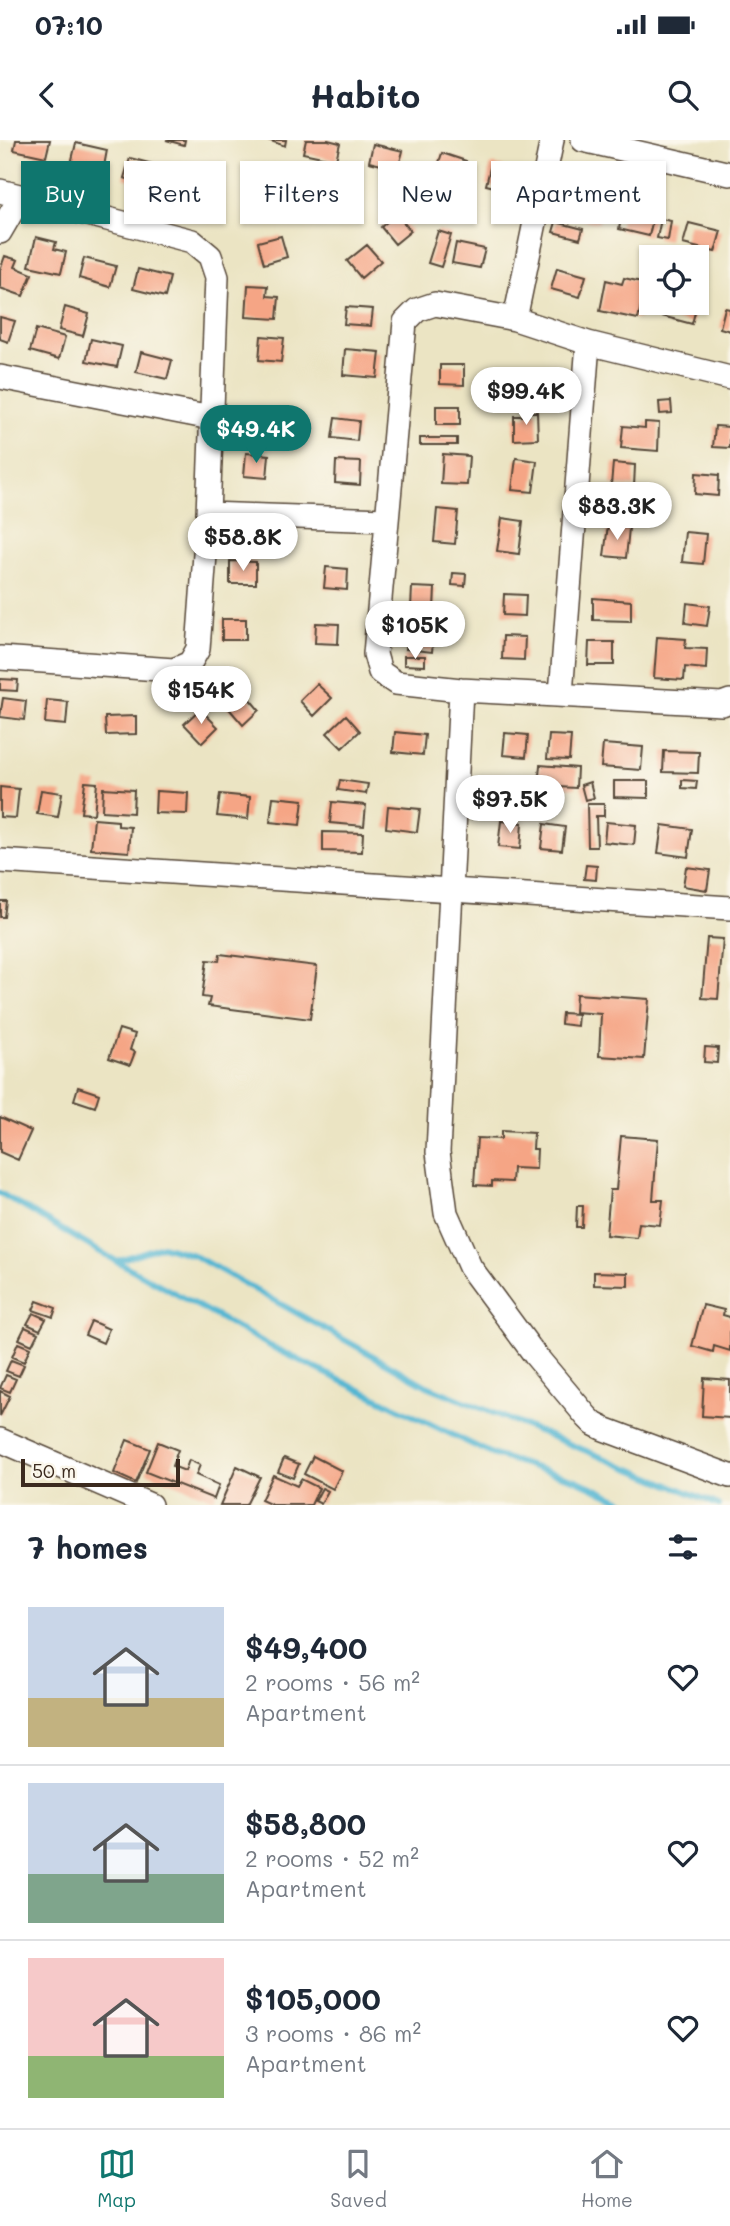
<!DOCTYPE html>
<html lang="en">
<head>
<meta charset="utf-8">
<style>
  :root { --surface:#fff; --page:#f6f6f7; --text:#1f2937; --muted:#747a83; --line:#e0e1e3; --accent:#0f766e }
  body { margin:0; font-family:Mali,sans-serif; background:var(--page); color:var(--text); height:100vh; display:flex; flex-direction:column; font-size:26px; white-space:nowrap }
  * { box-sizing:border-box; margin:0 }
  p { font-size:23px; color:var(--muted) }
  .icon { flex:none; width:38px; height:38px; fill:none; stroke:currentColor; stroke-width:2; stroke-linecap:round; stroke-linejoin:round }
  .map { position:relative; height:1365px; overflow:hidden }
  .details { display:flex; flex-direction:column; background:var(--surface); flex:1 }
  .details>* { flex:none }
  .banner { position:absolute; left:21px; top:21px; width:690px; height:63px; display:flex; gap:14px }
  .fabs { position:absolute; left:639px; top:105px; display:grid; gap:14px }
  .fabs a { display:grid; place-items:center; width:70px; height:70px; border-radius:0px; background:var(--surface); box-shadow:0 2px 5px #0004; font-size:35px }
  .scale { position:absolute; left:21px; bottom:18px; width:159px; box-sizing:border-box; padding-left:7px; border:4px solid #3b2a1e; border-top:0; font-size:19px; line-height:24px; white-space:nowrap; color:#3b2a1e; -webkit-text-stroke:5px #fbf7ec; paint-order:stroke }
  .price { position:absolute; translate:-50% -60px; padding:0 16px; border-radius:24px; background:#fff; color:#222; font-size:23px; line-height:46px; filter:drop-shadow(0 2px 4px #0008) }
  .price::after { content:''; position:absolute; left:50%; top:42px; width:21px; height:16px; margin-left:-10px; background:inherit; clip-path:polygon(0 0,100% 0,50% 100%) }
  .price.selected { background:var(--accent); color:#fff }
  ul { padding:0; list-style:none }
  li { display:flex; align-items:center; gap:21px; height:175px; padding:0 28px }
  li+li { border-top:2px solid var(--line) }
  li span { display:grid; place-items:center; flex:none; width:196px; height:140px; border-radius:0px; color:#555 }
  li>.icon { margin-inline-start:auto }
  span .icon { width:84px; height:84px; fill:#fffc; stroke-width:1 }
  li b { font-size:30px }
  h2 { display:flex; justify-content:space-between; align-items:center; height:84px; padding:0 28px; font-size:30px }
  .chip { padding:0 24px; border-radius:0px; background:var(--surface); box-shadow:0 2px 5px #0004; font-size:24px; line-height:63px }
  .chip.selected { background:var(--accent); color:#fff }
  .status { display:flex; justify-content:space-between; align-items:center; height:49px; padding:0 35px; background:var(--surface); direction:ltr }
  .status svg { height:19px; fill:currentColor }
  header { display:flex; justify-content:space-between; align-items:center; height:91px; padding:0 28px; background:var(--surface); font-size:32px; font-weight:800 }
  .tabs { display:flex; justify-content:space-around; align-items:center; height:98px; border-top:2px solid var(--line); background:var(--surface); font-size:19px; color:var(--muted) }
  .tabs a { display:grid; justify-items:center; gap:4px }
  .tabs .selected { color:var(--accent) }
  .map>svg:first-child { display:block }
  .lines { fill:none; stroke-linecap:round; stroke-linejoin:round }
  .stream { stroke:#53b6d2; stroke-width:6 }
  .building { fill:#f5a585 }
  .street-casing { stroke:#554637; stroke-width:26 }
  .street { stroke:#fff; stroke-width:23 }
</style>
</head>
<body>
<div class="status"><b>07:10</b><svg viewBox="0 0 49 12"><path d="M0 12V9h3v3zM5 12V6h3v6zM10 12V3h3v9zM15 12V0h3v12zM26 1h20v11H26zM47 4h2v5h-2z"/></svg></div>
<header><svg class="icon" aria-label="back" viewBox="0 0 24 24"><path d="M15 5l-7 7 7 7"/></svg>Habito<svg class="icon" aria-label="search" viewBox="0 0 24 24"><circle cx="10" cy="10" r="6"/><path d="M15 15l6 6"/></svg></header>
<div class="map">
<svg width="730" height="1365" viewBox="0 0 730 1365">
  <rect width="100%" height="100%" fill="#fbf7ec"/>
  <filter id="ink" filterUnits="userSpaceOnUse"><feTurbulence type="fractalNoise" baseFrequency=".0143" numOctaves="2"/><feDisplacementMap in="SourceGraphic" scale="14" xChannelSelector="R" yChannelSelector="G"/><feConvolveMatrix kernelMatrix="1 2 1 2 8 2 1 2 1" color-interpolation-filters="sRGB"/></filter>
  <filter id="wash" filterUnits="userSpaceOnUse"><feTurbulence type="fractalNoise" baseFrequency=".00686" numOctaves="4" result="noise"/><feDisplacementMap in="SourceGraphic" scale="28" xChannelSelector="R" yChannelSelector="G"/><feGaussianBlur stdDeviation="1.57" result="paint"/><feColorMatrix in="noise" values="0 0 0 0 0 0 0 0 0 0 0 0 0 0 0 0 0 1.4 0 .05"/><feComposite in="paint" operator="in"/></filter>
  <g filter="url(#wash)">
    <rect width="100%" height="100%" fill="#ebe4c3"/>
    <g class="lines">
      <path class="stream" d="M0,1053L93,1108L270,1206L494,1315L576,1340L631,1365
        M116,1121L162,1106L193,1115L427,1246L719,1365"/>
    </g>
    <g id="blocks">
      <path class="building" d="M16,0H50L46,17L14,10Z
        M166,0H185L184,5Z
        M268,0H286L285,6Z
        M306,0H328L340,3L336,20L303,13Z
        M76,3L107,10L103,32L71,24Z
        M373,4L403,11L398,29L369,22Z
        M442,13L466,21L461,39L436,32Z
        M130,18L160,26L154,46L124,38Z
        M491,24L511,29L507,50L486,45Z
        M193,31L223,39L219,55L189,47Z
        M271,53L276,74L253,80L247,59Z
        M574,56L603,62L599,83L569,77Z
        M623,68L654,74L649,96L619,89Z
        M396,74L411,91L395,104L381,87Z
        M661,79L671,81L668,100L657,98Z
        M556,82L583,89L580,99L553,92Z
        M689,83L721,91L715,112L683,104Z
        M438,91L451,95L441,127L428,123Z
        M281,96L287,117L264,124L258,102Z
        M36,97L56,102L54,109L66,112L61,133L29,126Z
        M456,103L485,109L480,128L452,123Z
        M367,105L381,121L361,138L347,121Z
        M5,116L18,120L15,127L32,134L23,156L0,148V130Z
        M84,118L116,126L110,147L79,138Z
        M557,128L586,136L580,157L551,149Z
        M138,129L170,137L165,157L133,149Z
        M624,138L646,143L638,179L600,171L606,140L622,144Z
        M248,145L268,146L267,156L279,157L277,179L246,177Z
        M665,163L697,164L692,184L662,176Z
        M65,167L89,174L83,196L59,190Z
        M346,167L373,169L371,186L344,184Z
        M725,168L730,169V191L720,188Z
        M0,177L15,181L8,202L0,199Z
        M36,189L65,197L59,219L30,211Z
        M261,196L284,198L281,222L259,220Z
        M91,199L122,206L117,227L86,221Z
        M345,209L380,212L377,238L343,235Z
        M141,212L172,220L167,239L136,232Z
        M440,225H464V245L440,244Z
        M527,231L553,234L550,255L525,252Z
        M671,261L672,273L660,274L659,262Z
        M436,266H460V285H436Z
        M527,272H537L538,299L514,300V276H528Z
        M250,273L271,275L269,296L248,294Z
        M335,278L359,281L357,301L332,298Z
        M645,282L659,283L658,311L621,308L623,286L645,288Z
        M715,286L730,287V308L713,307Z
        M420,298H457V305H420Z
        M246,313L269,315L267,338L244,336Z
        M443,314L469,316L467,345L441,344Z
        M516,318L537,321L533,352L512,350Z
        M336,321L361,322L360,345L335,343Z
        M613,323L635,325L634,347L611,345Z
        M696,333L719,335L718,356L695,354Z
        M627,355L654,357V367L627,366Z
        M437,369L458,371L455,404L434,402Z
        M502,378L523,381L519,414L497,411Z
        M608,385L629,388L626,418L604,416Z
        M685,392L706,394L703,424L682,422Z
        M230,421L256,422V444H230Z
        M326,427L348,429L347,450L324,448Z
        M453,433L466,434L465,446L452,445Z
        M412,447L435,448L434,469L411,468Z
        M504,454L526,455L525,476L503,475Z
        M593,458L631,461V481L593,480Z
        M687,463L710,466L707,486L685,483Z
        M222,479H246V500H222Z
        M316,483L339,484L338,504L315,503Z
        M408,489L434,492L432,512L406,509Z
        M503,496L525,497L524,520L502,519Z
        M657,497L686,499L685,508L707,509L706,529L685,527L684,540L654,538Z
        M589,502H614V525H588Z
        M404,516H425V526L404,525Z
        M0,539L18,540L17,551L0,550Z
        M236,543L259,570L243,585L219,557Z
        M317,544L332,558L314,576L300,561Z
        M3,558L26,561L24,580L0,577Z
        M47,560L68,562L66,585L45,583Z
        M200,569L218,587L202,603L184,584Z
        M346,575L360,591L342,608L327,593Z
        M136,576V594L106,595L105,577Z
        M395,592L425,595L423,615L393,612Z
        M505,593L528,595L526,617L503,615Z
        M549,595L571,596L569,620L547,619Z
        M603,604L643,607L641,630L601,627Z
        M664,611L699,612L698,633L663,632Z
        M540,625L577,628L576,648L538,646Z
        M340,640L368,644L366,654L338,650Z
        M682,640L697,641L696,649L682,648Z
        M614,641H648V658L614,657Z
        M85,642L97,643L94,674L81,673Z
        M590,642L594,658L585,660L581,645Z
        M0,647L19,649L16,678L0,677Z
        M103,648L134,650L133,673L102,671Z
        M41,650L62,653L58,677L37,674Z
        M156,651L188,653L187,674L155,673Z
        M220,654L250,657L248,679L217,676Z
        M273,657L303,660L300,685L270,682Z
        M332,662L366,665L364,686L330,683Z
        M587,664H604V676H596L597,707H588Z
        M388,666L420,669L417,692L386,688Z
        M94,679L118,681V686L131,687L129,712L91,709Z
        M501,681L522,683L520,709L498,707Z
        M606,682L636,685L634,705L604,702Z
        M544,684L565,687L562,710L541,708Z
        M662,685L692,689L688,717L658,713Z
        M323,692L363,693L362,712L323,711Z
        M586,725L597,726L596,740L584,739Z
        M686,727L710,730L707,750L683,746Z
        M0,761H6L4,777H0Z
        M707,798L723,799L718,859L702,858Z
        M220,814L317,826L310,879L208,866L210,858L202,857L207,820L219,821Z
        M576,854L649,859L644,919L599,916L601,874L575,872Z
        M562,873L578,874L577,886L561,884Z
        M119,889L135,894L130,910L135,912L130,925L109,918Z
        M705,907L718,908L717,923L704,922Z
        M78,947L99,954L95,967L74,960Z
        M0,977L31,991L18,1020L0,1012Z
        M501,991L534,993L533,1009H537L536,1029L513,1028L512,1042L492,1041V1046L474,1045L477,998L501,999Z
        M621,996L658,999L653,1060H663L660,1085L639,1083L637,1098L606,1095L610,1050H616Z
        M577,1066H583L582,1087H576Z
        M594,1132L628,1133V1146L594,1145Z
        M37,1161L56,1168L53,1177L33,1170Z
        M703,1165L724,1170L723,1175L730,1177V1211L714,1206L713,1212L692,1206Z
        M33,1173L46,1179L40,1190L27,1184Z
        M91,1181L109,1189L103,1203L85,1195Z
        M25,1187L38,1193L32,1205L19,1199Z
        M18,1203L30,1208L24,1222L12,1217Z
        M11,1220L24,1225L19,1236L6,1231Z
        M6,1235L16,1239L10,1252L0,1248Z
        M704,1238L730,1240V1278L702,1276Z
        M0,1251L10,1256L0,1276Z
        M127,1300L150,1309L136,1343L114,1333Z
        M158,1302L178,1310L172,1326L185,1331L189,1320L200,1325L196,1335L219,1345L214,1359L146,1332Z
        M313,1316L342,1331L333,1349L304,1334Z
        M284,1318L299,1324L293,1338L278,1332Z
        M237,1326L260,1337L246,1365H220Z
        M273,1335L297,1346L301,1339L319,1348L311,1365H272L261,1360Z
        M322,1348L328,1351L321,1364L315,1361Z"/>
    </g>
  </g>
  <g filter="url(#ink)">
    <use href="#blocks" fill-opacity="0" stroke="#554637" stroke-width="2"/>
    <g class="lines">
      <defs>
        <path id="street" d="M583,0L730,34
          M0,51L192,101L210,116L217,137L208,374L198,509L190,523L174,530L0,518
          M0,92L21,56
          M515,179L552,0
          M0,237L211,278
          M730,238L588,203L515,179L435,164L417,170L405,182L375,514L380,532L396,543L461,550L722,564L730,561
          M208,374L386,380
          M461,550L438,1012L446,1073L470,1127L535,1215L587,1277L594,1284L604,1289L730,1336
          M561,554L588,203
          M0,721L730,768
          M0,1300L150,1365"/>
      </defs>
      <use href="#street" class="street-casing"/>
      <use href="#street" class="street"/>
    </g>
  </g>
</svg>
<div class="fabs">
<a><svg class="icon" aria-label="locate" viewBox="0 0 24 24"><circle cx="12" cy="12" r="6"/><path d="M12 2v4M12 18v4M2 12h4M18 12h4"/></svg></a>
</div>
<div class="scale">50 m</div>
<b class="price" style="left:526px;top:287px">$99.4K</b>
<b class="price selected" style="left:256px;top:325px">$49.4K</b>
<b class="price" style="left:617px;top:402px">$83.3K</b>
<b class="price" style="left:243px;top:433px">$58.8K</b>
<b class="price" style="left:415px;top:521px">$105K</b>
<b class="price" style="left:201px;top:586px">$154K</b>
<b class="price" style="left:510px;top:695px">$97.5K</b>
<div class="banner">
<a class="chip selected">Buy</a>
<a class="chip">Rent</a>
<a class="chip">Filters</a>
<a class="chip">New</a>
<a class="chip">Apartment</a>
</div>
</div>
<section class="details">
<h2>7 homes<svg class="icon" aria-label="filters" viewBox="0 0 24 24"><path d="M4 7h16M4 17h16"/><circle cx="9" cy="7" r="2"/><circle cx="15" cy="17" r="2"/></svg></h2>
<ul>
<li><span style="background:linear-gradient(#c9d6e8 65%,#c2b280 0)"><svg class="icon" aria-label="home" viewBox="0 0 24 24"><path d="M3 11l9-7 9 7M6 9v11h12V9"/></svg></span><div><b>$49,400</b><p>2 rooms · 56 m²</p><p>Apartment</p></div><svg class="icon" aria-label="heart" viewBox="0 0 24 24"><path d="M12 20l-8-8c-3-5 5-10 8-4 3-6 11-1 8 4z"/></svg></li>
<li><span style="background:linear-gradient(#c9d6e8 65%,#7fa58c 0)"><svg class="icon" aria-label="home" viewBox="0 0 24 24"><path d="M3 11l9-7 9 7M6 9v11h12V9"/></svg></span><div><b>$58,800</b><p>2 rooms · 52 m²</p><p>Apartment</p></div><svg class="icon" aria-label="heart" viewBox="0 0 24 24"><path d="M12 20l-8-8c-3-5 5-10 8-4 3-6 11-1 8 4z"/></svg></li>
<li><span style="background:linear-gradient(#f6c9c9 70%,#8fb573 0)"><svg class="icon" aria-label="home" viewBox="0 0 24 24"><path d="M3 11l9-7 9 7M6 9v11h12V9"/></svg></span><div><b>$105,000</b><p>3 rooms · 86 m²</p><p>Apartment</p></div><svg class="icon" aria-label="heart" viewBox="0 0 24 24"><path d="M12 20l-8-8c-3-5 5-10 8-4 3-6 11-1 8 4z"/></svg></li>
</ul>
</section>
<nav class="tabs">
<a class="selected"><svg class="icon" aria-label="map" viewBox="0 0 24 24"><path d="M3 6l6-2 6 2 6-2v14l-6 2-6-2-6 2zM9 4v14M15 6v14"/></svg>Map</a>
<a><svg class="icon" aria-label="saved" viewBox="0 0 24 24"><path d="M7 4h10v16l-5-4-5 4z"/></svg>Saved</a>
<a><svg class="icon" aria-label="home" viewBox="0 0 24 24"><path d="M3 11l9-7 9 7M6 9v11h12V9"/></svg>Home</a>
</nav>
</body>
</html>
